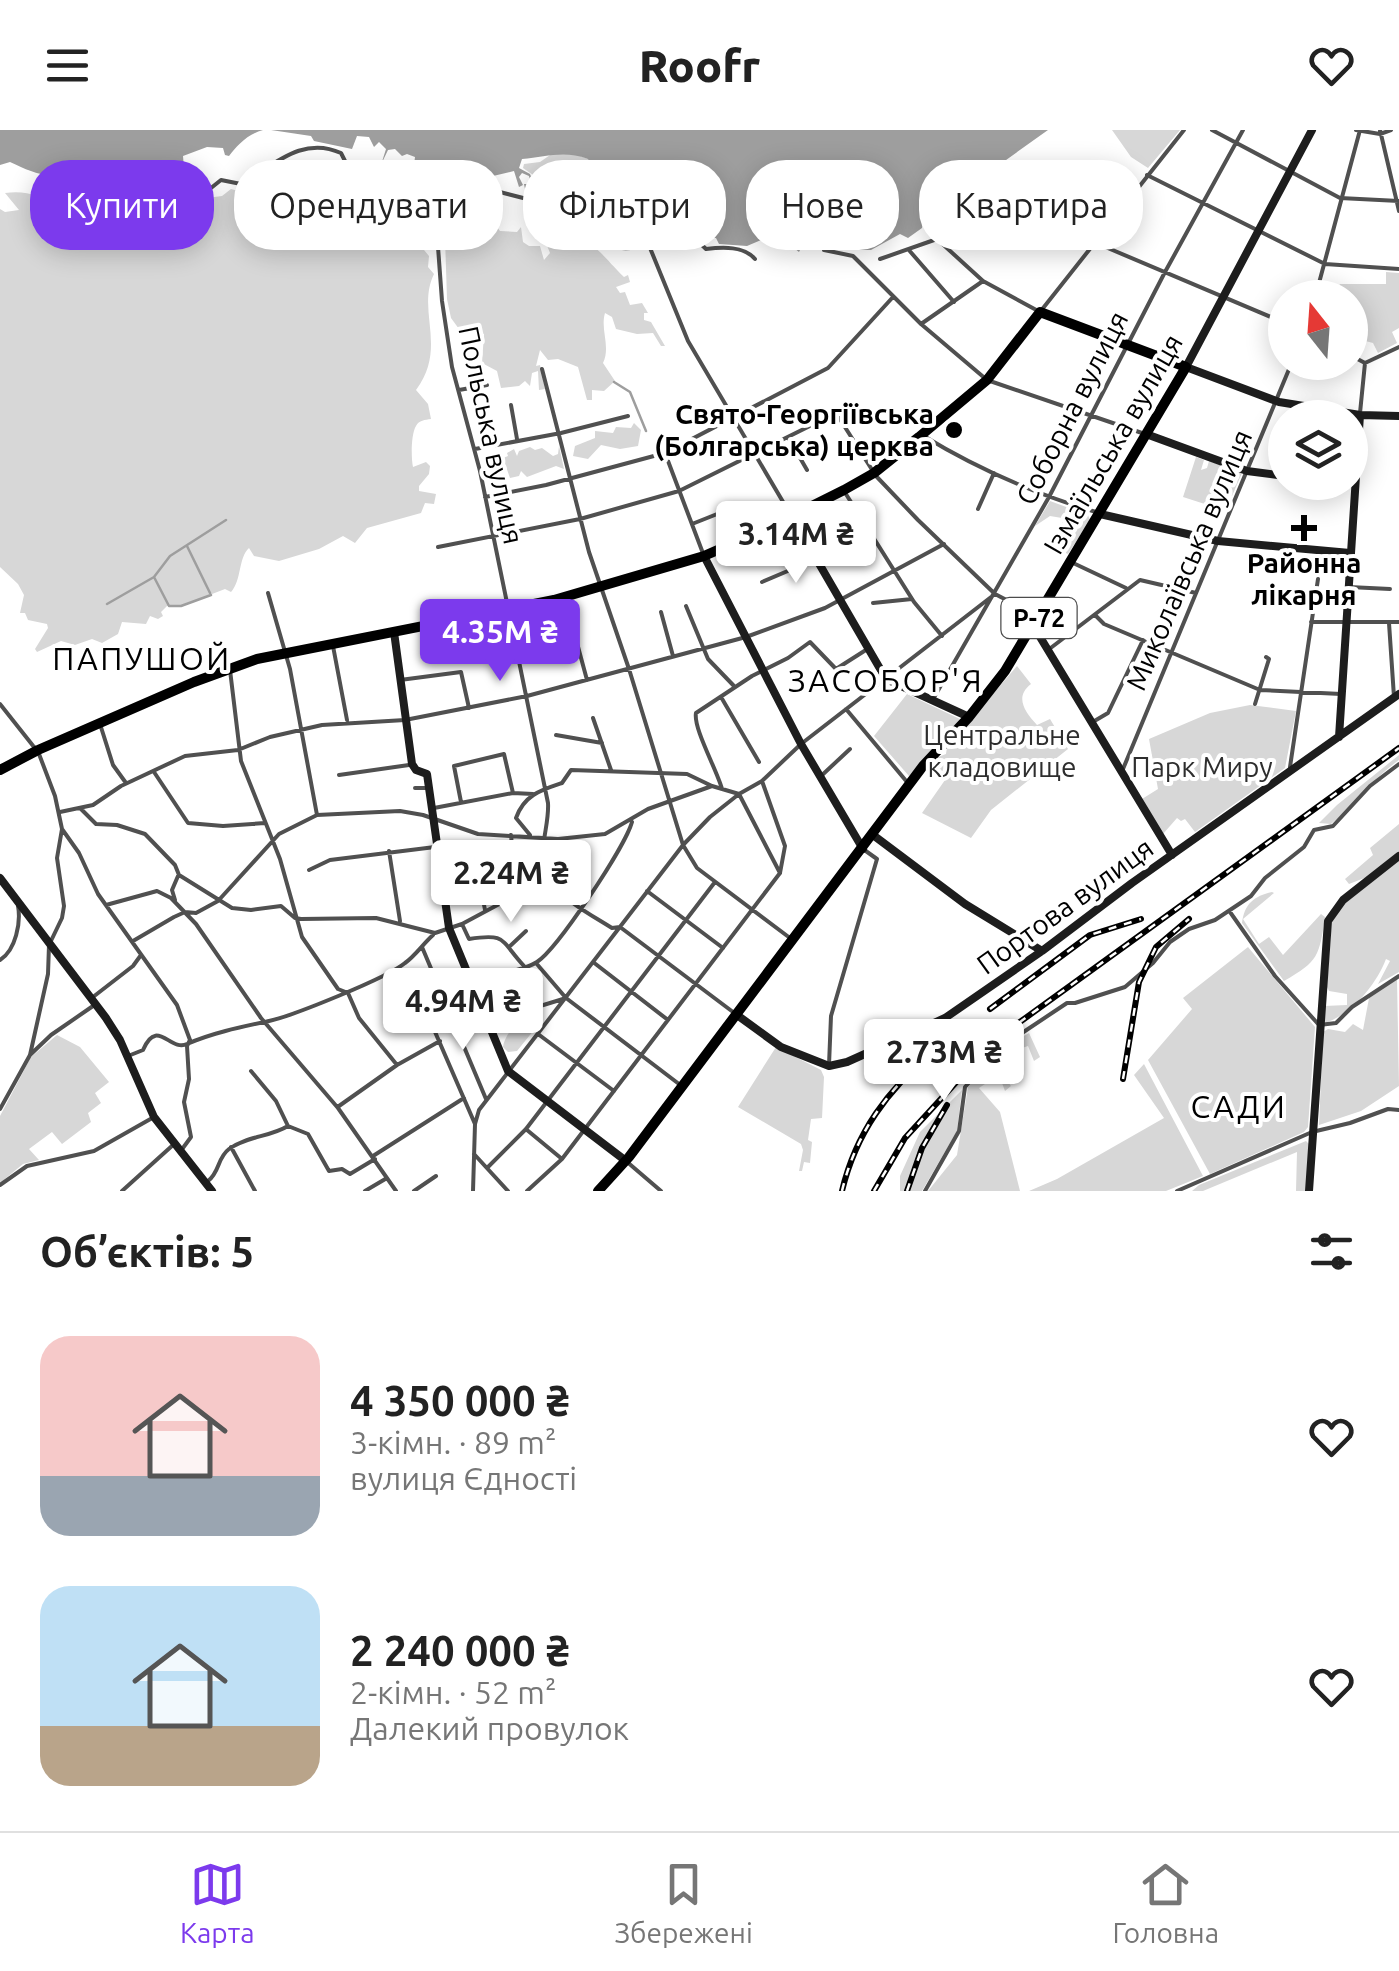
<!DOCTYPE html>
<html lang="uk">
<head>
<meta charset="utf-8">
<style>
  :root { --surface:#fff; --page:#f6f6f6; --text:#222; --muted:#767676; --line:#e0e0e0; --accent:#7c3aed }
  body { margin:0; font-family:Ubuntu,sans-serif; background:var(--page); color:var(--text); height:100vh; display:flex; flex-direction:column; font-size:38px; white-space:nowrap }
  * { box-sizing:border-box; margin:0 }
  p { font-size:32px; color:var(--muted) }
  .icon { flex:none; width:55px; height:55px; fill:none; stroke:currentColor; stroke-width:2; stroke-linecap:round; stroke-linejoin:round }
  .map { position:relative; height:1061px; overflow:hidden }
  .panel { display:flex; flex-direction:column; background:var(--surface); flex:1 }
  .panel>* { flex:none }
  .hud { position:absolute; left:30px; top:30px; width:1340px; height:90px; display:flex; gap:20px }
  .needle { width:65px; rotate:343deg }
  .controls { position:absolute; left:1268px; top:150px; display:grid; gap:20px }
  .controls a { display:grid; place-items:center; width:100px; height:100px; border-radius:50%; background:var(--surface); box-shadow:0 5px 25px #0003; font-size:50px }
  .price { position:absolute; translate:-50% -85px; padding:0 22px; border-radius:10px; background:#fff; color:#222; font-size:32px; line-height:65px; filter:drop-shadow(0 2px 5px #0008) }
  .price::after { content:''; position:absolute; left:50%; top:60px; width:30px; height:22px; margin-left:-15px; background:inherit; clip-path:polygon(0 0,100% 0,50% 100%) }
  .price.selected { background:var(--accent); color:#fff }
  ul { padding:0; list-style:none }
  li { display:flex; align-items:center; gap:30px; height:250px; padding:0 40px }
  li span { display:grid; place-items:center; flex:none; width:280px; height:200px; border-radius:30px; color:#555 }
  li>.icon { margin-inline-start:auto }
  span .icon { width:120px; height:120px; fill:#fffc; stroke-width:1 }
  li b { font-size:42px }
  h2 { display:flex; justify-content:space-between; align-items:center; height:120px; padding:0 40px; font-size:42px }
  .pill { padding:0 35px; border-radius:40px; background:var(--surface); box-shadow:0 5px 25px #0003; font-size:35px; line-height:90px }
  .pill.selected { background:var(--accent); color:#fff }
  header { display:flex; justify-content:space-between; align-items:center; height:130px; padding:0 40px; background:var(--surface); font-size:45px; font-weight:800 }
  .menu { display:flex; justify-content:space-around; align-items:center; height:140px; border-top:2px solid var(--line); background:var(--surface); font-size:28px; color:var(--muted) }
  .menu a { display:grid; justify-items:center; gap:5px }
  .menu .selected { color:var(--accent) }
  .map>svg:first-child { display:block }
  .green { fill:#d7d7d7 }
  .water { fill:#9e9e9e }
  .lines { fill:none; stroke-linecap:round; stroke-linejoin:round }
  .stream { stroke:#9e9e9e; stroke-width:2.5 }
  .street { stroke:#505050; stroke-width:4 }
  .secondary { stroke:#1d1d1d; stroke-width:8 }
  .primary { stroke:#000; stroke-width:10 }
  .rail-casing { stroke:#000; stroke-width:6 }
  .rail { stroke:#fff; stroke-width:2.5; stroke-dasharray:8; stroke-linecap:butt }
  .poi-dot { fill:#000; stroke:#fff; stroke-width:4 }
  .labels { text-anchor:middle; stroke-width:8; stroke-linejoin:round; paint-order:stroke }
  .shield { fill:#fff; stroke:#4c4c4c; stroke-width:2.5 }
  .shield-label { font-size:25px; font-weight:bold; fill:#000 }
  .street-label { font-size:28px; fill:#000; stroke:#fff }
  .poi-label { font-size:28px; font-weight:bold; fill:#000; stroke:#fff; text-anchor:end }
  .park-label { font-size:28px; fill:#2e2e2e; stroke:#fff }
  .quarter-label { font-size:32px; letter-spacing:2.5px; fill:#000; stroke:#fff }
</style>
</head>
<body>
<header><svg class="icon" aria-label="menu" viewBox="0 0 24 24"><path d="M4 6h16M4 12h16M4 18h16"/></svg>Roofr<svg class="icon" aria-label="heart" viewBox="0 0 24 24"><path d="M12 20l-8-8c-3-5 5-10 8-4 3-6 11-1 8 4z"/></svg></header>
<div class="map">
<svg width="1399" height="1061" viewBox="0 0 1399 1061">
  <rect width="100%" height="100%" fill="#fff"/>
  <path class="green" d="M1112,0H1180L1148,38L1131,27Z
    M553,23H573L588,29L597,50L590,58L571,54L570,60L577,68L568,75L554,70L563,50L544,46L538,50L535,48L539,44L533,45L523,38L524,34L540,32Z
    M320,36C333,38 341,37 343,51L351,49L347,56L346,67C358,79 373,78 385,92L394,90L414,72L418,77L413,91L400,99L401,112L411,119L424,120L429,126L428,137L434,144C416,181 448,217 416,260L428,274L431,289C425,290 419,290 416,296C411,304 411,328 413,337L426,332L430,336L429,344L419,356V361L436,364L434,374L425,373L421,383L367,398L355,413L343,406L319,419L279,431L254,426L249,418C238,428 242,450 231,462L225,459L181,476H167L161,482L163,486L158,489L150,486L146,494L122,492L118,504L102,513L92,509L75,515L61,511L37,522L35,519L48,498L47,494L28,490L25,483H20L24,465L18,454L0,437V79L5,82L19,80L5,63C27,60 40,66 58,78L78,76L92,88L115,86L133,94L139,85L152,93L180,85L194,88L204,80L207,68L222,66L231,59L238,61L242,67L256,63L257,47L267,40C275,44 285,50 296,48L298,40H315Z
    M444,77L458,88L476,90L475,99L480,105L485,93H487L490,104L494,93L500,101L517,102L521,97L523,112L529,116H540L544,130L550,123L544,108L546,103H549L551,115C598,108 594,118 624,147L628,145L630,152L616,157L620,163L625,162L630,175L642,173L648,183H644V190L651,192L665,216H661L653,203L637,204L616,199L612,187L605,183C600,200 611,216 603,233L615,251L604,261L592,260V270H587L578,237L558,229L548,230L540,220L536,236L540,235L545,259L539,260L538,241L532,243L530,256L525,251L519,256L501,258L497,241L482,233L484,204L459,199L451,188L447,169Z
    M1386,142L1399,143V198L1392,202L1397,213L1378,223L1373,213L1350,207V168L1332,167L1340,154H1386Z
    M634,293L641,300L638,316L620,319L601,315L588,329L573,326L575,316L595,308V301L613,303L616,297L631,298Z
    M559,316L564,339L556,336L527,347L521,341L519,346L510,348L503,328L508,326L507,323L514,319L517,326L519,321L530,317L535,320L542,318L553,326L558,324Z
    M1196,327L1204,330L1201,340L1207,338L1209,331L1242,343L1232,366L1217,360L1211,376L1183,367Z
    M1050,371L1088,385L1090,390L1068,424L1049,416L1064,403L1062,388L1050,386L1035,396Z
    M1017,536L1031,554C1014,567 1025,582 1037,595L1050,589L1068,619L991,680L971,708L922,683L945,650L929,637L938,627L946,624L947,617Z
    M907,564L960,589L909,646L874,606Z
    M1250,575L1296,581L1285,638L1195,702L1185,689L1181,691L1177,688L1163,704L1142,669L1158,659L1149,609L1210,583Z
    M1399,625V630C1372,649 1356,674 1331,694L1319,693L1337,675Z
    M1399,694V722L1367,747L1349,754L1345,749L1373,725L1370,718Z
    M1399,730V842L1378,854L1390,831L1386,829C1376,855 1352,884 1325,893L1324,876L1347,875V864L1329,861L1327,857L1332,788L1339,778Z
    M1272,762L1274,763L1243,789L1259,814L1269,807L1283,825L1321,784L1325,787C1319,826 1319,831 1284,851L1242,793C1244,774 1254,766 1272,762Z
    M1248,817L1315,897L1308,997L1304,1002L1210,1044L1148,930L1192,879L1183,868Z
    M1397,849L1399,956L1361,981L1319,995L1323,902L1328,899L1345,902L1353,894L1363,900L1370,863Z
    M531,883L539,888L538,895L517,921L508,922L503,917C504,905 520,887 531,883Z
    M1029,903L1040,927L1034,931L1028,916L1016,920L1021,937L1003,946L1011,956L1005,961L1002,953L994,948L979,958L1000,982L1020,1061H928L957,1025L968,957L981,942L1014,917L1017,910Z
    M57,905L80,917L109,952L95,963L101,973L88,983L91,992L62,1014L52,1002L29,1019L39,1030L23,1034L0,1053V986L31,927Z
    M776,917L821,940L824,947L822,988L811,989L808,1010L812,1012L810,1033L804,1032L802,1041H799L803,1020L801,1014L738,977Z
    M1144,934L1203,1046L1166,1061H1029L1057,1049L1164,988L1134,945Z
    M962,960L957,1001L922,1061H900V1046L920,1002Z
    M1306,1011L1309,1014L1306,1061H1296L1297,1022L1203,1061H1192L1199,1055Z"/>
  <path class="water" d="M0,0H263C246,5 237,16 229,26L225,25L223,18L207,17L183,26L185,50L178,47L179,61L184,74L196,73L187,80L174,59L146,64L144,60H138L135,66L134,59L128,57L123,60L124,74L94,76L92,65L73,53L66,43C44,49 30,41 10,32L0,35Z
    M271,0H1048L971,55L926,66L922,98L908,108L900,104L871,120H847L830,113L812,87L802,83L798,88L803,114L799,122L794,118L796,101L792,97L747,116L719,114L716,108H707L713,87H706L701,78L695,76L690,58L684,69L681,67L666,74L667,81L678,94H676L668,86L664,76L658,78L634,73V87L641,93L648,109L633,90L629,109L631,73L600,79L591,65L595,63L575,56V53L590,58L597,50L588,29C564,20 546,27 522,29L519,38L530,44L532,49H550L533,51L531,57L525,59L524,54H531L529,46L522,43L519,47L523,55L519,57L514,41L493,46L488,40L479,42L468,35L457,34L444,43L436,37L421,44L413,42L415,27L407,24L402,26L395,19L388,20L372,53L374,41L358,39L353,44L356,37L374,39L381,35L386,19L379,12L374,17L369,7L357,6L352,19L314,11L311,6Z"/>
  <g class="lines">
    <path class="stream" d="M614,252L630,262L646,301
      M187,416L210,463
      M154,447L169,476H181L211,465
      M107,474L154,447L170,426L226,390"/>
    <path class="street" d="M1212,0L1340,68L1399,71
      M1356,0L1380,4L1391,0
      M1380,0L1399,81
      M1147,45L1325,134L1399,139
      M433,61L439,83L438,117L442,171L452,237L480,341L548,673C549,689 544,703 543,720C542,762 581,778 612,798L620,797L733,882
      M206,62L221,50L241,54C273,36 302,5 341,23L353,47L359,53L396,55L420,63L433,61L444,51L462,58H484L566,79L572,94C594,108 618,128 646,113C659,106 665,98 682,96L706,119C723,117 744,116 755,129
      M648,113L688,211L789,382
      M1096,113L1285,193
      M908,119L954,172
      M824,120L853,126L921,194L987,250L1142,303
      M880,129L937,109L983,151L1040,182L1184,0
      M1315,168L1360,0
      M921,194L983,151
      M1350,225L1365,233L1399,217
      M542,239L589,422L629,539L683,715L697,738L790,808
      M459,260L487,255
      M511,275L517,309
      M1360,283L1365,233
      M922,305C976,338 1035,364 1096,382
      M788,307L807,340
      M475,319L561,303L628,286
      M665,323L704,426
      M844,361L914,472L942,506
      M485,367L546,355L665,323L828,238L893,167
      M978,379L994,343
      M692,394L735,377
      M438,417L580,389L679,361L836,283L876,346L918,390L995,464L1035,485
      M1071,432L1126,458
      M762,452L816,429
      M1349,457L1390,459
      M268,463L290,539L317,685
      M873,473L912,469
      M686,476L708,529L734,556
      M661,482L673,526
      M1095,485L1104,494L1260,560L1341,564
      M1311,492H1399
      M1389,493L1394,567
      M577,513L587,550
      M333,516L347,590
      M1048,520L1140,450L1196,463
      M230,540L241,631L280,729L302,807L338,859L348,863L359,888L397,935
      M400,550L461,542L469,578
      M721,567L759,632
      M932,571L1049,367L1165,142L1243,0
      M0,574L34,617
      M1255,574L1269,529L1266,527
      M846,579L907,652
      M593,588L611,640
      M1091,593L1108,583L1143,510
      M100,594L113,635L126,653
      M556,605L602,613
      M39,624L55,666L62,699L79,723L98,764L177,875L190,910L187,916L189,949L184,972L191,1007L180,1022
      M1290,637L1318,449
      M1123,639L1292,232
      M154,642L188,693L223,696L265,693
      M339,645L409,635
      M820,647L850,619
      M415,658H426
      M722,659C717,640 693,598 696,583L752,546L788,528L810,512L836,539L869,518
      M461,672L454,636L504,624L513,663
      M434,678L513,663L533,664
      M81,679L96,694L117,695L145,704L175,735L179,745L232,778L251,780L281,776L295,788L301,789L376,788L435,803L462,794L572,735
      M60,682L93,675L121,656L185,626L238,620L270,607L322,595L405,590L527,566L746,507L825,478L944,414
      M511,705L516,763
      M530,705L516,688C524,665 541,660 562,653L571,640L687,644L712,656
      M389,721L400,791
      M477,738L485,780
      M309,740L330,730L435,717
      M647,761L723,818
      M175,770L172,760L178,746
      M106,775L157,761L171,768L196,794L261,888L338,978L396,1061
      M1230,782L1275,846L1319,895L1336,893L1352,877L1399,846
      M462,794L469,809C507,803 500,810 524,836
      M133,811L174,787L185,782L196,783L218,771L279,704L317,685L400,681L423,685L478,704L558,709L605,704L648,679L712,656L739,664L762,651L801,614L995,464
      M422,817L486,969
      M509,817L526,801
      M0,830C16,820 21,792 18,776
      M593,832L668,890
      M536,833L566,868L679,954
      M470,852C487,847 524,841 537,832C558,818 625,717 632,692
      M419,865L475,994
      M93,867L133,836L141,825
      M491,891L563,869
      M538,904L614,961
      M30,925L51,905L93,876
      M128,926L143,920C157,887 170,922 187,914C212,903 241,897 269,891C292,886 387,848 405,833C415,826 423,814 433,805
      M829,935L831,886L877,729L863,719
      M251,941L276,971L288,996L308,1004L329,1041L342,1039L350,1044L375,1029
      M339,976L397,935L440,911
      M0,979L30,925L48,844L49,815L62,788L64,776L57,728L62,699
      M527,1000L562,1029
      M231,1017L255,1061
      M474,1024L508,1061
      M373,1026L464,968
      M626,1031L661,1061
      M487,1038L526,999L715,752
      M208,1051C220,1042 217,1028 229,1019C247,1006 270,1007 288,996
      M0,1055L27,1036L94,1021L154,987
      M122,1061L173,1015
      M365,1061L387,1048
      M414,1061L436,1046
      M473,1061L475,994L479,980L683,715L710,687L739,664L780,743
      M527,1061L562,1029L780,743L785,716L762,651
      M925,1061L959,1001L965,957L988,932L1010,919L1016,907L1067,873H1075L1125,857L1153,833L1170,812L1189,799L1215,790L1251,766L1265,748L1304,717L1314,700L1333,696L1370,656L1399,634
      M1177,1061L1312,1002L1350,993L1388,979L1399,980"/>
    <path class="secondary" d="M1312,0L1186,237L1279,272L1360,285L1399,286
      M1146,304L1247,341L1285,346
      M1100,384L1218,411L1350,423
      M792,387L886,549L969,587
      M704,426L801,614L863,719
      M1034,497L1172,725
      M394,502L412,634L416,640L427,644L449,798L508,941L626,1031
      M1339,607L1360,285
      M873,705L965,774L1042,821
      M0,748L106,888L120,910L154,987L212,1061
      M737,885L781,917L829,936L847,932L945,888L1042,821L1132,753L1399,564
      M1309,1061L1328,791L1343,770L1399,726"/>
    <path class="primary" d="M0,640L38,620L194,552L257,529L554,470L704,426L768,398L844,360L874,343L919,307L987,250L1040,182L1186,237L1005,541L969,587L923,636L629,1027L598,1061"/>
    <defs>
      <path id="rail" d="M990,879L1090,805L1141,789
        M1123,949L1139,852L1156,817L1189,789
        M842,1061C856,1002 888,960 933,921
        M874,1061L905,1008L995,910L1399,618
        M907,1061L922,1018L947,975"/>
    </defs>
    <use href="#rail" class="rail-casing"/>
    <use href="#rail" class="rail"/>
  </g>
  <g class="poi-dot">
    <circle cx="954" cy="300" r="10"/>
    <path d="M1299 383h10v10h10v10h-10v10h-10v-10h-10v-10h10z"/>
  </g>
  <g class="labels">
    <rect class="shield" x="1001.5" y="468" width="75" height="40" rx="8"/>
    <g class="shield-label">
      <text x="1039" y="497">Р-72</text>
    </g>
    <g class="street-label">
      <text transform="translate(1072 278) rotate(-63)" y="10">Соборна вулиця</text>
      <text transform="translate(491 305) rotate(78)" y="10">Польська вулиця</text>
      <text transform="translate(1113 314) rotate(-60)" y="10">Ізмаїльська вулиця</text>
      <text transform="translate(1189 430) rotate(-67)" y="10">Миколаївська вулиця</text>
      <text transform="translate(1065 776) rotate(-36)" y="10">Портова вулиця</text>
    </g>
    <g class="poi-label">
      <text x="934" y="294">Свято-Георгіївська<tspan x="934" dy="32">(Болгарська) церква</tspan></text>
      <text x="1304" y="443" text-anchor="middle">Районна<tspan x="1304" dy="32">лікарня</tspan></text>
    </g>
    <g class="park-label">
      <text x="1002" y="615">Центральне<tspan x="1002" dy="32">кладовище</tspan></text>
      <text x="1202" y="647">Парк Миру</text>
    </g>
    <g class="quarter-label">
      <text x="142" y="540">ПАПУШОЙ</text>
      <text x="886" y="562">ЗАСОБОР'Я</text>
      <text x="1239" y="988">САДИ</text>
    </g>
  </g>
</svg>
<div class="controls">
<a><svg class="needle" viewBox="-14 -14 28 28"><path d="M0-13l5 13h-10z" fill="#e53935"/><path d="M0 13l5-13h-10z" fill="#767676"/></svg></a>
<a><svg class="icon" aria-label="layers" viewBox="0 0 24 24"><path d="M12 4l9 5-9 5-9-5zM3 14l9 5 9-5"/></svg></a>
</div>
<b class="price" style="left:796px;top:456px">3.14M ₴</b>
<b class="price selected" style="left:500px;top:554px">4.35M ₴</b>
<b class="price" style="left:511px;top:795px">2.24M ₴</b>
<b class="price" style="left:463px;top:923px">4.94M ₴</b>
<b class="price" style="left:944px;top:974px">2.73M ₴</b>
<div class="hud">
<a class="pill selected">Купити</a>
<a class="pill">Орендувати</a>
<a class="pill">Фільтри</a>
<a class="pill">Нове</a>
<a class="pill">Квартира</a>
</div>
</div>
<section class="panel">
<h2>Об’єктів: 5<svg class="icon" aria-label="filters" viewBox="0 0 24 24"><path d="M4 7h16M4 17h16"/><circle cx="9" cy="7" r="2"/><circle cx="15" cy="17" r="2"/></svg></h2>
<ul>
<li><span style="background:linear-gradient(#f6c9c9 70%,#9aa5b1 0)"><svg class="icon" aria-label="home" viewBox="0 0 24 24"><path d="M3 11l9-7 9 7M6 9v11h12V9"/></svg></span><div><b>4 350 000 ₴</b><p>3-кімн. · 89 m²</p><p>вулиця Єдності</p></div><svg class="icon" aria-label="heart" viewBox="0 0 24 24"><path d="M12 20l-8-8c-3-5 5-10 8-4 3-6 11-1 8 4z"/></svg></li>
<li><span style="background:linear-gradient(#bfe0f5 70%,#b9a48a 0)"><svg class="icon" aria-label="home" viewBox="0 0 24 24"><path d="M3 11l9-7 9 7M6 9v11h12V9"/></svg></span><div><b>2 240 000 ₴</b><p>2-кімн. · 52 m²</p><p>Далекий провулок</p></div><svg class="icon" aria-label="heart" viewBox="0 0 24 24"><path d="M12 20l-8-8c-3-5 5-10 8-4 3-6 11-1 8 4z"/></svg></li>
</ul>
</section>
<nav class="menu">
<a class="selected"><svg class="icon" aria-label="map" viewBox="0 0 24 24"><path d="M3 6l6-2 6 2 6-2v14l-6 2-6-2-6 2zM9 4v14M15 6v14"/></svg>Карта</a>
<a><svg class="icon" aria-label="saved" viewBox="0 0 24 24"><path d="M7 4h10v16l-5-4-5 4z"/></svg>Збережені</a>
<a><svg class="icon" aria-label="home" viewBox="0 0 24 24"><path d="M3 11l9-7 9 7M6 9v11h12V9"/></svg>Головна</a>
</nav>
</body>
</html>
